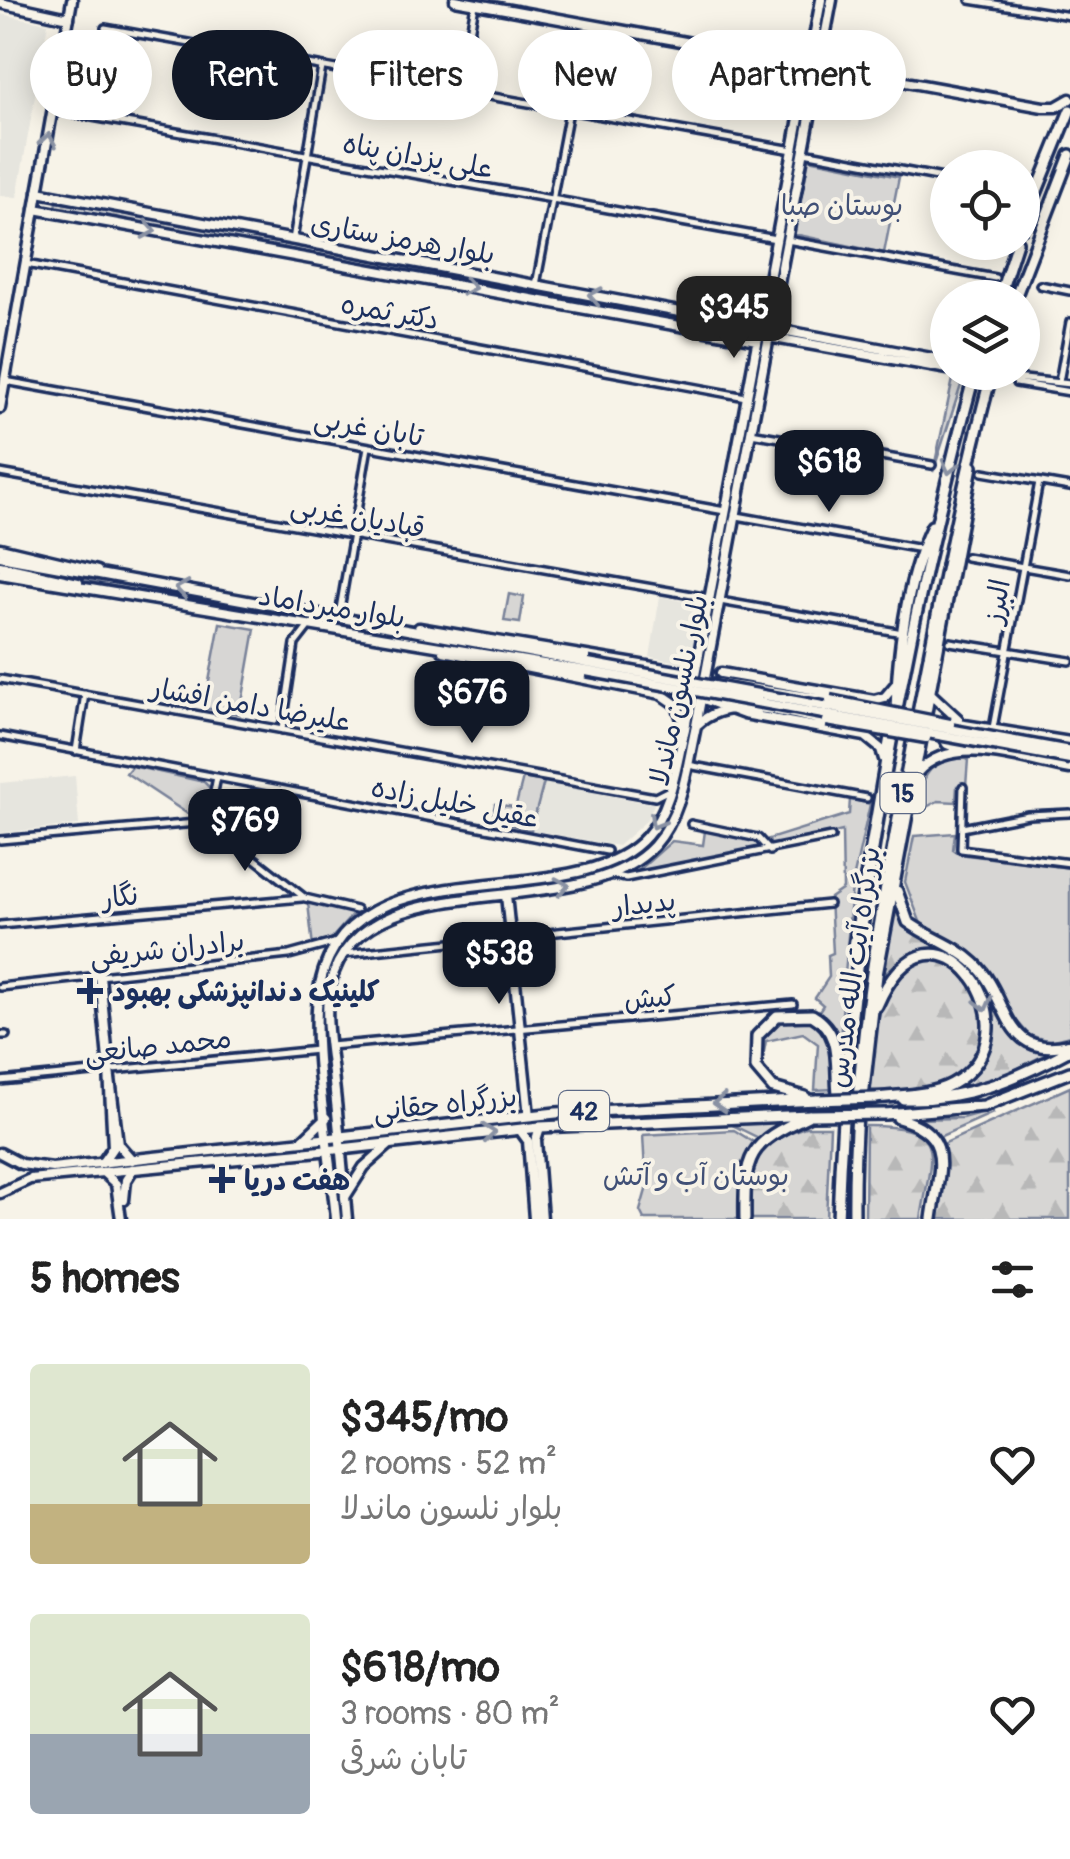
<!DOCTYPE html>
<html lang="en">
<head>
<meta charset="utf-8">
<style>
  :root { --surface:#fff; --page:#f6f6f6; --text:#222; --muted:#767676; --accent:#111827 }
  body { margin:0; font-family:Pangolin,"Playpen Sans Arabic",sans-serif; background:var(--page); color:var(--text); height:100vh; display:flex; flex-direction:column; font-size:38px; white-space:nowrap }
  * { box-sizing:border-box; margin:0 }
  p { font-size:32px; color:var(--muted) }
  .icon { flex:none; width:55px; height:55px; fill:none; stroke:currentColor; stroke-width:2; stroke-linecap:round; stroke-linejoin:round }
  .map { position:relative; height:1219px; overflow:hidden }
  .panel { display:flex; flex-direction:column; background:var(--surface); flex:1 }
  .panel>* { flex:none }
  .banner { position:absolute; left:30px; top:30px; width:1010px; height:90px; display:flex; gap:20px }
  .buttons { position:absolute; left:930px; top:150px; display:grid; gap:20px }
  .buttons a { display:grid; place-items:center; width:110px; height:110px; border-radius:50%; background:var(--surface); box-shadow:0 5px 25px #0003; font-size:50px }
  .price { position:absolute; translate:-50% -85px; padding:0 22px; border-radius:20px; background:var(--accent); color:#fff; font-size:32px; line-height:65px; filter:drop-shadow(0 2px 5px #0008) }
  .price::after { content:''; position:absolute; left:50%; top:60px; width:30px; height:22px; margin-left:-15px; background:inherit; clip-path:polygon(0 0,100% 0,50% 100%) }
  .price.current { background:#222; color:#fff }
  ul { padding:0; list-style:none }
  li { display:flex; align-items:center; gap:30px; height:250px; padding:0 30px }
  li span { display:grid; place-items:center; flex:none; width:280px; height:200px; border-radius:10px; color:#555 }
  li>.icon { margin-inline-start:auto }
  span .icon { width:120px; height:120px; fill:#fffc; stroke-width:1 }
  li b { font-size:42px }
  h2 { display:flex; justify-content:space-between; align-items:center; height:120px; padding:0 30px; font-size:42px }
  .chip { padding:0 35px; border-radius:45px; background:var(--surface); box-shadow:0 5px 25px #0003; font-size:35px; line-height:90px }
  .chip.current { background:var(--accent); color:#fff }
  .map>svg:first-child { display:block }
  .built { fill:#e6e5de }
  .grass { fill:url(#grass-dots); stroke:#798299; stroke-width:2.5 }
  .forest { fill:url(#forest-firs); stroke:#798299; stroke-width:2.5 }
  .green { fill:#d7d6d4; stroke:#798299; stroke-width:2.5 }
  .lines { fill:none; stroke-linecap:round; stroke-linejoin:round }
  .street-casing { stroke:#1b2f5e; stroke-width:12 }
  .secondary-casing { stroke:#1b2f5e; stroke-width:15 }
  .primary-casing { stroke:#1b2f5e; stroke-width:15 }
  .highway-casing { stroke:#1b2f5e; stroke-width:16 }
  .street { stroke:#f7f3e8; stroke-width:5 }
  .secondary { stroke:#f7f3e8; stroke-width:8 }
  .primary { stroke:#f7f3e8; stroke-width:8 }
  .highway { stroke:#f7f3e8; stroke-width:9 }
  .secondary-bridge-casing { stroke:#1b2f5e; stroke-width:15; stroke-linecap:butt }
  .highway-bridge-casing { stroke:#1b2f5e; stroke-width:16; stroke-linecap:butt }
  .secondary-bridge { stroke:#f7f3e8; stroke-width:8 }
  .highway-bridge { stroke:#f7f3e8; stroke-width:9 }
  .oneway { stroke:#8991a3 }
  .poi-dot { fill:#1b2f5e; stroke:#f7f3e8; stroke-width:4 }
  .labels { text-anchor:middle; stroke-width:8; stroke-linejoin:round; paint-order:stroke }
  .shield { fill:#f7f3e8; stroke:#5d6a87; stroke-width:2.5 }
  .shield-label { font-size:25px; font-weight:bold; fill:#1b2f5e }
  .street-label { font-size:28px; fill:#1b2f5e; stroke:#f7f3e8 }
  .park-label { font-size:28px; fill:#415076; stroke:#f7f3e8 }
  .poi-label { font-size:28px; font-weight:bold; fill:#1b2f5e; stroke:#f7f3e8; text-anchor:start }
</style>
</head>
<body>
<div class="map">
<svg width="1070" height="1219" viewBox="0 0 1070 1219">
  <defs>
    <pattern id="grass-dots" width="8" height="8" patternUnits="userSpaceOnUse" patternTransform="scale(2.5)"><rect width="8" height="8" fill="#d7d6d4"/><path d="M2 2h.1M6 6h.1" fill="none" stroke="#b8b8b8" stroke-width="1.8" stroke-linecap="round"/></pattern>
    <pattern id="forest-firs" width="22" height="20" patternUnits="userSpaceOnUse" patternTransform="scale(2.5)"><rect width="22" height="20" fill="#d7d6d4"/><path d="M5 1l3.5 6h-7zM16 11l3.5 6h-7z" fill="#b8b8b8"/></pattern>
  </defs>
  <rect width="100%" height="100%" fill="#f7f3e8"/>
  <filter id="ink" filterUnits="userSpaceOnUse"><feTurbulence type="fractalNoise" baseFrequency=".01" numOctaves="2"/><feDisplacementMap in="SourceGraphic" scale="20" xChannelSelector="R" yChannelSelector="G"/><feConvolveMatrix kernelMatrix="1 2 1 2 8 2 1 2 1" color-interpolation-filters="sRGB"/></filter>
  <g filter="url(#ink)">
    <path class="built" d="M0,14L48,23L17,197L0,196Z
      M660,596L700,605L690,660L685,663L650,657Z
      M75,776L79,825L0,833V783Z
      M544,782L606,795L654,804L646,821L618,846L531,830Z"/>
    <path class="grass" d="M57,202L532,290L531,293L56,207Z
      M538,291L743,328L742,333L538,295Z
      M0,558L208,598L207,606L0,562Z
      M218,599L440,639V642L218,604Z"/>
    <path class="forest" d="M895,905C911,940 948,941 972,967C1001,999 999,1041 1046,1054L986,1084L935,1095C994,1064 1018,982 942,953L907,956L883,974Z
      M937,959C999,973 996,1056 946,1083C924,1095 893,1090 869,1090C877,1038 872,966 937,959Z
      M1070,1087V1219H936L945,1143Z
      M866,1126C950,1125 931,1154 921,1219H865Z
      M805,1127H830L826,1219H749C750,1164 748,1146 805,1127Z"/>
    <path class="green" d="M809,159L899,177L884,253L794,234Z
      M954,373H965L933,472L953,379Z
      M509,594L524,597L520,623L504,621Z
      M220,623L255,629L240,714L204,708Z
      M951,758L968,759L966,786H957L956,802L938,801L917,812C922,785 922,766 951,758Z
      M132,766L204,782L210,788L203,815L194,818L126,773Z
      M523,778L544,782L531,830L511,825L513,817L493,814L495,804L514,807V813Z
      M850,799L870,804L852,885L840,1040L830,1024L808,1008L819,1011L823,1005L815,998L829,977L828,955L833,953L830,898L843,889L842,831L771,848L769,839L849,814Z
      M705,831L757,840L763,849L638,871L672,841L703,845Z
      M955,833L953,850L959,854L1070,868V1036L1049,1041L1029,1035L1005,1007L982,964L921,924L905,882L914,836Z
      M308,903L354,913L330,940L313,947Z
      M790,1016C837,1024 834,1047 833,1089L815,1090L818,1044L803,1033L766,1041L761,1067C757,1040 764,1026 790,1016Z
      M991,1110L993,1113L939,1137L929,1126L911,1119L962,1118Z
      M791,1120L759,1138L724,1121Z
      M734,1130L755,1143L741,1165L740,1219H644L640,1211L646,1190L643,1135Z"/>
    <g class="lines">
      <defs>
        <path id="street" d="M970,0L1070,16
          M105,28L793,150
          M459,91L475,5
          M53,110L776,239
          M804,152L948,179
          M293,240L322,67
          M787,240L995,278
          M26,264L746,397
          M536,285L569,111
          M1040,285L1070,291
          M5,381L725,511
          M1059,382L1070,322
          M1070,384L1015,378L1016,383L1070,392
          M751,433L932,465
          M983,472L1070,487
          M0,473L709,598
          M737,516L916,548
          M966,557L1070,575
          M720,601L897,632
          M339,615L368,447
          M950,642L1070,661
          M0,679L655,797L669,790
          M993,728L1039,482
          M282,730L295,644L309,626
          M0,736L607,851
          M76,751L85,694
          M688,765L867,798
          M963,787L961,849L1070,863
          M208,822L217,777
          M691,824L758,838L770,851
          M962,828L1028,815L1070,813
          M0,840L208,822L305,898L356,910
          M611,875L626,878L831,837
          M0,925L302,898
          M344,954L829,904
          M0,987L289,955L337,942
          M0,1035H6
          M330,1046L793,1004
          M0,1081L317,1050"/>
        <path id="secondary" d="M455,0L1043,107H1056L1070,99
          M0,3L69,18
          M38,192L760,327
          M35,209L757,340
          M771,328L948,361
          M769,337L948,369
          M0,548L97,571
          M0,556L588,663
          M0,566L78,583
          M0,574L586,671
          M419,628L695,674
          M443,651L661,694L677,705L683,722
          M721,673L874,700L885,697L896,684
          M932,695L958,719
          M701,698L744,714L865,736L881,749L884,759
          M741,700L719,699L716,683L830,700
          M769,700L855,716L865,736
          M946,722L1070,742
          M697,725C730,693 787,714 827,721
          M941,734L947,744L962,750
          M917,773C953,732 1023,761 1070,769
          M506,895L529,1116
          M100,976L109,1070
          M540,1127L536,1140L542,1219
          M520,1130L528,1141L534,1219
          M102,1163L113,1147L109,1070L118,1144L132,1160
          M103,1172L116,1184L121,1219
          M124,1200L126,1180L133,1169
          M336,1219C331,1158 308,1038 320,984C351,838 575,919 647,836C672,808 676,765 685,729L821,0
          M347,1219C343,1174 339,1128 334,1083C331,1051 323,1016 330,985C360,856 579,928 654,846C683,814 687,766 696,726L832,0"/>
        <path id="primary" d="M0,408L72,0
          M303,1140L326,1118
          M0,1153L21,1164L52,1168L340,1137
          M0,1193L30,1179L341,1149
          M345,1197L364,1167L390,1144"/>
        <path id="highway" d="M1022,228L1070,110
          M999,298L1017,242
          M1015,298L1070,155
          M896,711C898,653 906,579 932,526
          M897,891L908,922C929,938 955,945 974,963C1011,997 1001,1061 1070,1044
          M853,952L891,731
          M805,1097L773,1088L756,1068L757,1036L777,1016L812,1015C847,1035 832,1073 840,1107
          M876,1098C899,1095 930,1096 952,1084C1046,1032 933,873 877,1006
          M903,1099C965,1101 1016,1079 1070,1050
          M862,1106L877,975L972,466
          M885,1114L984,1106L1070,1072
          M898,1118C957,1134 938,1171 932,1219
          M340,1137L556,1113L817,1100
          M341,1149L540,1127L810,1115
          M745,1219C744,1154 748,1144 808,1116
          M838,1219C847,938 901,644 975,372
          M854,1219C852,1057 882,902 912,744C936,620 959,495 992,372"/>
      </defs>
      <use href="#street" class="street-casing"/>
      <use href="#secondary" class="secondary-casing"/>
      <use href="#primary" class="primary-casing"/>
      <use href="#highway" class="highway-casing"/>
      <use href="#street" class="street"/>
      <use href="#secondary" class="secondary"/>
      <use href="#primary" class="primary"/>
      <use href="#highway" class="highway"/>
      <defs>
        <path id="secondary-bridge" d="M588,663L1070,751
          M586,671L1070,759
          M830,700L950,724
          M827,721L926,738"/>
        <path id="highway-bridge" d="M817,1100L876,1098
          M810,1115L885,1114"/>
      </defs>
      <use href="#secondary-bridge" class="secondary-bridge-casing"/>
      <use href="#highway-bridge" class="highway-bridge-casing"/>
      <use href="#secondary-bridge" class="secondary-bridge"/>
      <use href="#highway-bridge" class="highway-bridge"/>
    </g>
    <defs><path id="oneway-chevron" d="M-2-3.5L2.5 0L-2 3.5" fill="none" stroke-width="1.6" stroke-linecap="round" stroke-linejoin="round" transform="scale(2.5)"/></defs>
    <g class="oneway">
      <use href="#oneway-chevron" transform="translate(48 140) rotate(-80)"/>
      <use href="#oneway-chevron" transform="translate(149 230) rotate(10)"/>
      <use href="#oneway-chevron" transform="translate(469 287) rotate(10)"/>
      <use href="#oneway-chevron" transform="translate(595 296) rotate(-169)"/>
      <use href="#oneway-chevron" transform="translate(950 467) rotate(104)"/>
      <use href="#oneway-chevron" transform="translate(182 589) rotate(-171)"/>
      <use href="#oneway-chevron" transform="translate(656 822) rotate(121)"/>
      <use href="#oneway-chevron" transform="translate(562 886) rotate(-10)"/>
      <use href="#oneway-chevron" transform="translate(984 1004) rotate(76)"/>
      <use href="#oneway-chevron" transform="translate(720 1103) rotate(177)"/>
      <use href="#oneway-chevron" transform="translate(489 1133) rotate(-6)"/>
    </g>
  </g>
  <g class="poi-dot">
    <path d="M85 976h10v10h10v10h-10v10h-10v-10h-10v-10h10z"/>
    <path d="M217 1165h10v10h10v10h-10v10h-10v-10h-10v-10h10z"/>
  </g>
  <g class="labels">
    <g class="shield">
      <rect x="880.5" y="773" width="45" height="40" rx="8"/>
      <rect x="559" y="1091" width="50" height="40" rx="8"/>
    </g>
    <g class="shield-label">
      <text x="903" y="802">15</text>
      <text x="584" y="1120">42</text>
    </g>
    <g class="street-label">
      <text transform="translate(418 155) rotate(10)" y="10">علی یزدان پناه</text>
      <text transform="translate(403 238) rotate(10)" y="10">بلوار هرمز ستاری</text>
      <text transform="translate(390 311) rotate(10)" y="10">دکتر ثمره</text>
      <text transform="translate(369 427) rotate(10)" y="10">تابان غربی</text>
      <text transform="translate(358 516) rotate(10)" y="10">قبادیان غربی</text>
      <text transform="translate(996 601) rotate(-79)" y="10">البرز</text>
      <text transform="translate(332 606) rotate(9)" y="10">بلوار میرداماد</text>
      <text transform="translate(678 690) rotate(-78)" y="10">بلوار نلسون ماندلا</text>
      <text transform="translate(251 704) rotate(10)" y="10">علیرضا دامن افشار</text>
      <text transform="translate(455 802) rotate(11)" y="10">عقیل خلیل زاده</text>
      <text transform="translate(120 896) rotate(-6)" y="10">نگار</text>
      <text transform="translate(644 903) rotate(-6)" y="10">پدیدار</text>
      <text transform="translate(167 948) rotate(-6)" y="10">برادران شریفی</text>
      <text transform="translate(853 967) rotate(-82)" y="10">بزرگراه آیت الله مدرس</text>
      <text transform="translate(650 997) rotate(-5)" y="10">کیش</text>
      <text transform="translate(158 1045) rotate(-6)" y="10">محمد صانعی</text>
      <text transform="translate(445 1103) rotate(-6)" y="10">بزرگراه حقانی</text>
    </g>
    <g class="park-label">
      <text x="842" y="215">بوستان صبا</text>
      <text x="696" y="1185">بوستان آب و آتش</text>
    </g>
    <g class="poi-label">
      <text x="112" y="1001">کلینیک دندانپزشکی بهبود</text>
      <text x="244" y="1190">هفت دریا</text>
    </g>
  </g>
</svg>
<div class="buttons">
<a><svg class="icon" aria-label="locate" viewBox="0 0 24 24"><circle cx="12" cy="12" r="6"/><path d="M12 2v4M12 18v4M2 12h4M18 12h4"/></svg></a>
<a><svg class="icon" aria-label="layers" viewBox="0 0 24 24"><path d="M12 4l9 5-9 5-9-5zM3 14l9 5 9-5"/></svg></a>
</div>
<b class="price current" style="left:734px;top:361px">$345</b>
<b class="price" style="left:829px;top:515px">$618</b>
<b class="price" style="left:472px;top:746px">$676</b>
<b class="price" style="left:245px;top:874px">$769</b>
<b class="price" style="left:499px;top:1007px">$538</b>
<div class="banner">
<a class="chip">Buy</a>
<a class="chip current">Rent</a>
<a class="chip">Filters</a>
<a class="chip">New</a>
<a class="chip">Apartment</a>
</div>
</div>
<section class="panel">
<h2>5 homes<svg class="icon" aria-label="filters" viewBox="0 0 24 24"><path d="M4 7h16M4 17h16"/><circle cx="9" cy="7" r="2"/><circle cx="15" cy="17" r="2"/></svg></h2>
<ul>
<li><span style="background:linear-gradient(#dfe7d0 70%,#c2b280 0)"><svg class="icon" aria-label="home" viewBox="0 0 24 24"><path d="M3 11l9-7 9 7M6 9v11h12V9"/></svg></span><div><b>$345/mo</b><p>2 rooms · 52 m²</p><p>بلوار نلسون ماندلا</p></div><svg class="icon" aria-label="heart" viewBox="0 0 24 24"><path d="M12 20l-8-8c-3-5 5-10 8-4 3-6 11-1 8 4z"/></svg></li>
<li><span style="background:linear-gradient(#dfe7d0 60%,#9aa5b1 0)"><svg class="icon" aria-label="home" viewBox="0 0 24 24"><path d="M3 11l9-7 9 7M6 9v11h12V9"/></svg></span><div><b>$618/mo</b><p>3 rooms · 80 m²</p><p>تابان شرقی</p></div><svg class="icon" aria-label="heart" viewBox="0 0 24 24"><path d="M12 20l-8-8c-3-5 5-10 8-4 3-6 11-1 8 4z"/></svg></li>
</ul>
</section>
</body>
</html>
